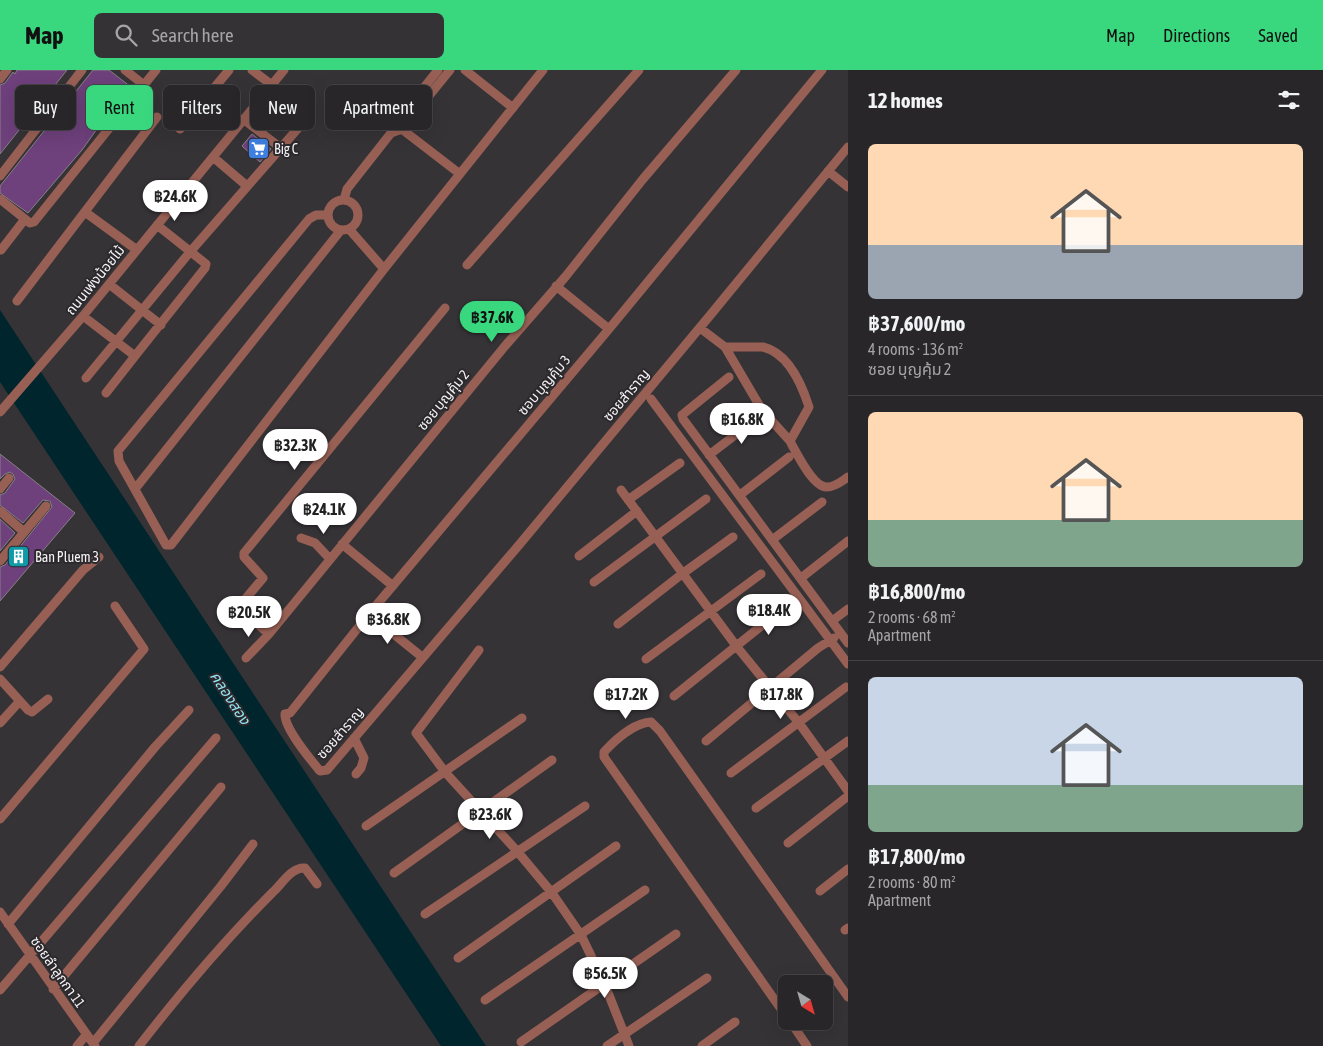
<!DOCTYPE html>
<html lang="en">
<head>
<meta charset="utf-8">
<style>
  :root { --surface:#282629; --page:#343235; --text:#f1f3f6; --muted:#a5a5a8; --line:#444346; --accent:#39d87f }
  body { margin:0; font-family:"Asap Condensed","Noto Sans Thai",sans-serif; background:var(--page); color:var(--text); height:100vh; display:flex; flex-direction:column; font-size:19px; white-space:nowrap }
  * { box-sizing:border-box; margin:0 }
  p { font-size:16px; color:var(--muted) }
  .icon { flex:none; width:28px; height:28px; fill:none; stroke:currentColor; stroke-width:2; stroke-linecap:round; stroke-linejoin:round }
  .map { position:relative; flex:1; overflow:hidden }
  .sheet { display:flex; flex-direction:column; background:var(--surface); width:475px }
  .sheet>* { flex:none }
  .top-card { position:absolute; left:15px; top:15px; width:475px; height:45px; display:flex; gap:10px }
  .needle { width:32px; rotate:143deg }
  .buttons { position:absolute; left:778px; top:905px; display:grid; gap:10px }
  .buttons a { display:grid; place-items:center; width:55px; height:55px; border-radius:8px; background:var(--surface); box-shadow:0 5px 20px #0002,0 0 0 1px var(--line); font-size:25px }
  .price { position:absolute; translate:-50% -42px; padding:0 11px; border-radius:18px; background:#fff; color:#222; font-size:16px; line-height:32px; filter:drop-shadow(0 1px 2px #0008) }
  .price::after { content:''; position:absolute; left:50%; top:30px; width:15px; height:11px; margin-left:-8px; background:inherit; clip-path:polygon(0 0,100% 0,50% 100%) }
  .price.on { background:var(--accent); color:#111 }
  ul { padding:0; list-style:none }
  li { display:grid; align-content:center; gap:10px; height:265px; padding:0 20px }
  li+li { border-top:1px solid var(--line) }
  li span { display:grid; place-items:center; height:155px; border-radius:8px; color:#555 }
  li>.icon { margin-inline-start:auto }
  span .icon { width:90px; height:90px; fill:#fffc; stroke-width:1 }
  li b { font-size:21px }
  h2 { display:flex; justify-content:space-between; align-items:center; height:60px; padding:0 20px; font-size:21px }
  .pill { padding:0 18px; border-radius:8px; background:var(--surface); box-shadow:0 5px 20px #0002,0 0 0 1px var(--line); font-size:18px; line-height:45px }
  .pill.on { background:var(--accent); color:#111 }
  header { display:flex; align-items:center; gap:30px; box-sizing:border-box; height:70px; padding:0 25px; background:var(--accent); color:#111 }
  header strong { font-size:24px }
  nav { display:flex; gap:28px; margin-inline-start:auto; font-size:18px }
  .search { width:350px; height:45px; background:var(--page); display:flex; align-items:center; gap:12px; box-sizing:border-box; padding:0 18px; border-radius:8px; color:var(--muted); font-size:19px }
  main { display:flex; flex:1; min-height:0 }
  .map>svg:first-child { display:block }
  .water { fill:#00252c }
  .building { fill:#6e407c; stroke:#858186 }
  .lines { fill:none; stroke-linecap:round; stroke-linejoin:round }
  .minor { stroke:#986055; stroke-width:9 }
  .labels { text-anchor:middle; stroke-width:4; stroke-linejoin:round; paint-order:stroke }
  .poi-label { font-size:14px; fill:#f5f3f6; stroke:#2c292d; text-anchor:start }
  .street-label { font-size:14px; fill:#f5f3f6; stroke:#2c292d }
  .water-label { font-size:15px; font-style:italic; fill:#94e6f7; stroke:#2c292d }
</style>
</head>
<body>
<header>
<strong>Map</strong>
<div class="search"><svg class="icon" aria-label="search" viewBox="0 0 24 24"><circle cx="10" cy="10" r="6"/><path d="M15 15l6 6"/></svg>Search here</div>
<nav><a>Map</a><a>Directions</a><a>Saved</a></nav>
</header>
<main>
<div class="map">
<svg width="848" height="976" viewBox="0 0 848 976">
  <rect width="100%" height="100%" fill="#363337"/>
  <path class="water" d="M0,240L486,976H441L0,312Z"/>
  <path class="building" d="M17,0H67L0,84V15L5,13L13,2L15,4Z
    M93,0H109L131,17L102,52L82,80L28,143L0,123V116Z
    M252,64L271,79L260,92L242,76Z
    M0,384L75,443L0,531V497L5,495L52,437L50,431L43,430L23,453L0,435V425L5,423L15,409L13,404L10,402L5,404L0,409Z
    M0,449L15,463L0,481Z"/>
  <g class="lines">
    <path class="minor" d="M125,0L144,15
      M252,0L272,15
      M465,0L513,38
      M822,0L609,259L369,544L290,643L285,644C284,658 311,690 320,701L327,700L519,475L712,243L848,77
      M0,9L7,0
      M243,49L281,78
      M252,56L278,25
      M399,57L460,104
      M180,59L229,0
      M391,63L402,59L450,0
      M213,87L247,116
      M828,101L848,117
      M0,106L82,0
      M0,129L30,153L34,152L156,0
      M344,130L347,119L391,63L395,54L438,0
      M328 145a15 15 0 1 1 30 0a15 15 0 1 1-30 0Z
      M85,142L137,180
      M328,145H316L309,149L118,381L119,391L166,475H171L384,199L543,0
      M349,159L384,199
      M1,180L25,149
      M467,195L639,0
      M109,214L161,255
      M556,216L609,259
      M17,231L157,47
      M83,246L135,286L205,198L206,194L157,155
      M700,258L725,277H763C788,283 802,315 809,337L790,371L792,375C798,386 814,418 827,417C835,417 842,411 848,407
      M725,277L762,340L790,371
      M729,307L682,345L683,349L848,573
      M86,308L190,182L300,56L303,50V45L269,18
      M106,323L135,286
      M651,329L848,594
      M0,342L83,246L284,0
      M709,385L760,346
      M0,419L9,408
      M135,419L341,160
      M621,420L737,577L799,653L848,721
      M740,425L789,387
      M628,430L680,393
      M0,441L24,462
      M301,468L315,473L330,489
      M772,470L822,432
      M342,474L393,516
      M579,486L637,441
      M0,491L46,436
      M801,508L848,471
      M594,512L706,429
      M369,544L422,587
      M832,551L848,539
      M618,554L682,504L733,467
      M269,564L240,539L242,533L263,508L244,487V483L445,238
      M479,580L416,663L445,702L517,781L552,823L581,865L605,915L629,976
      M246,588L269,564L505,276L566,206L643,109L736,0
      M646,589L761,504
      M0,597L83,500L99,487
      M0,609L28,640L32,642L48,629
      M674,626L786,536
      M0,653L19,632
      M354,668L364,688L361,698L356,704
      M706,671L818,578L834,568
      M731,703L846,617
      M756,738L848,671
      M0,749L144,579L115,536
      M366,756L522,648
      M788,773L848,726
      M394,803L552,690
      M820,821L848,799
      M0,842L95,976
      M425,844L585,736
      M8,854L155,677L189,640
      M845,860L848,858
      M458,888L616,776
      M53,919L221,717
      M0,920L216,668
      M485,930L645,820
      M786,946L604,687V682C615,670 634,653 651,652L660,661L848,927
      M790,951L807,976
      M521,972L676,864
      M93,973L221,816L253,774
      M77,976L86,965
      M139,976C181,922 224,871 273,822C282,814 291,797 305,798L317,814
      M607,976L707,908
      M702,976L735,952"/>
  </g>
  <defs>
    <symbol id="supermarket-square" viewBox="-11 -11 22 22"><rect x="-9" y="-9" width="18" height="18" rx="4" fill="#3f7fe0" stroke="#2c292d"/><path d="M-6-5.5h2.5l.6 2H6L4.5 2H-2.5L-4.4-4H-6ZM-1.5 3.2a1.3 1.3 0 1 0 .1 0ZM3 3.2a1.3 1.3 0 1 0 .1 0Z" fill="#fff"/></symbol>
    <symbol id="building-square" viewBox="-11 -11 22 22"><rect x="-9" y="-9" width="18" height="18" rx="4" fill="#0f9aa8" stroke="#2c292d"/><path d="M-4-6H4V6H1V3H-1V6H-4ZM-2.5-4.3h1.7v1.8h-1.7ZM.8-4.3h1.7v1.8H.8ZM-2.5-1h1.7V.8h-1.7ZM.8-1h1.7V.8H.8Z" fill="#fff"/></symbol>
  </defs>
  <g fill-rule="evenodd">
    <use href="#supermarket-square" x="246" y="66" width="25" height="25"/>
    <use href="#building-square" x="6" y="474" width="25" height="25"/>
  </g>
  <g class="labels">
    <g class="poi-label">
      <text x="274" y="84">Big C</text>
      <text x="35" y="492">Ban Pluem 3</text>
    </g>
    <g class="street-label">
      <text transform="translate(95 210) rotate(-51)" y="5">ถนนเพ่งน้อยไม้</text>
      <text transform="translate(544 315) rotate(-50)" y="5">ซอบ บุญคุ้ม 3</text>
      <text transform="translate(626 325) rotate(-50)" y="5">ซอยสำราญ</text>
      <text transform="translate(443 330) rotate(-51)" y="5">ซอย บุญคุ้ม 2</text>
      <text transform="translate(340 663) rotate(-49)" y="5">ซอยสำราญ</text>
      <text transform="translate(58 902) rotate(55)" y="5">ซอยลำลูกกา 11</text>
    </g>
    <g class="water-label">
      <text transform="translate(230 628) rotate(57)" y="5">คลองสอง</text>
    </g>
  </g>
</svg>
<div class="buttons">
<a><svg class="needle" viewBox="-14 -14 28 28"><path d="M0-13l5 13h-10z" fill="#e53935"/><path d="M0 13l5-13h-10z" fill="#a5a5a8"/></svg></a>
</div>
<b class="price" style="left:175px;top:152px">฿24.6K</b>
<b class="price on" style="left:492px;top:273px">฿37.6K</b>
<b class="price" style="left:742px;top:375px">฿16.8K</b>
<b class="price" style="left:295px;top:401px">฿32.3K</b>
<b class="price" style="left:324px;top:465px">฿24.1K</b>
<b class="price" style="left:769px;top:566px">฿18.4K</b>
<b class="price" style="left:249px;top:568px">฿20.5K</b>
<b class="price" style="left:388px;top:575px">฿36.8K</b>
<b class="price" style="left:626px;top:650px">฿17.2K</b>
<b class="price" style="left:781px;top:650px">฿17.8K</b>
<b class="price" style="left:490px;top:770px">฿23.6K</b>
<b class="price" style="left:605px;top:929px">฿56.5K</b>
<div class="top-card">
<a class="pill">Buy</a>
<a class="pill on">Rent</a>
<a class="pill">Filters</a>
<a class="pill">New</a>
<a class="pill">Apartment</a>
</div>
</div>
<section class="sheet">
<h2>12 homes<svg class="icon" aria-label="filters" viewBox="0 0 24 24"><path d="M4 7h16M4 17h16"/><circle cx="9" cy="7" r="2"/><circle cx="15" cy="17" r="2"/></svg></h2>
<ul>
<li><span style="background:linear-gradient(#ffd9b3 65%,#9aa5b1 0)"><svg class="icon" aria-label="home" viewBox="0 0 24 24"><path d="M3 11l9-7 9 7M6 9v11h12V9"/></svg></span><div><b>฿37,600/mo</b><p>4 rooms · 136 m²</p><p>ซอย บุญคุ้ม 2</p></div></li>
<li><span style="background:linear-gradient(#ffd9b3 70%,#7fa58c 0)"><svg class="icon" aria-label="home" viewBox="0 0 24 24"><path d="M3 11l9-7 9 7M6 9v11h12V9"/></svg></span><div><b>฿16,800/mo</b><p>2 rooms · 68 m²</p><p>Apartment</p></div></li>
<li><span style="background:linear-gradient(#c9d6e8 70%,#7fa58c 0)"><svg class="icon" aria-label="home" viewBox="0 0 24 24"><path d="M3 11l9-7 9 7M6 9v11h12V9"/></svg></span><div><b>฿17,800/mo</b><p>2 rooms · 80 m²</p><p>Apartment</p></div></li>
</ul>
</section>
</main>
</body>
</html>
